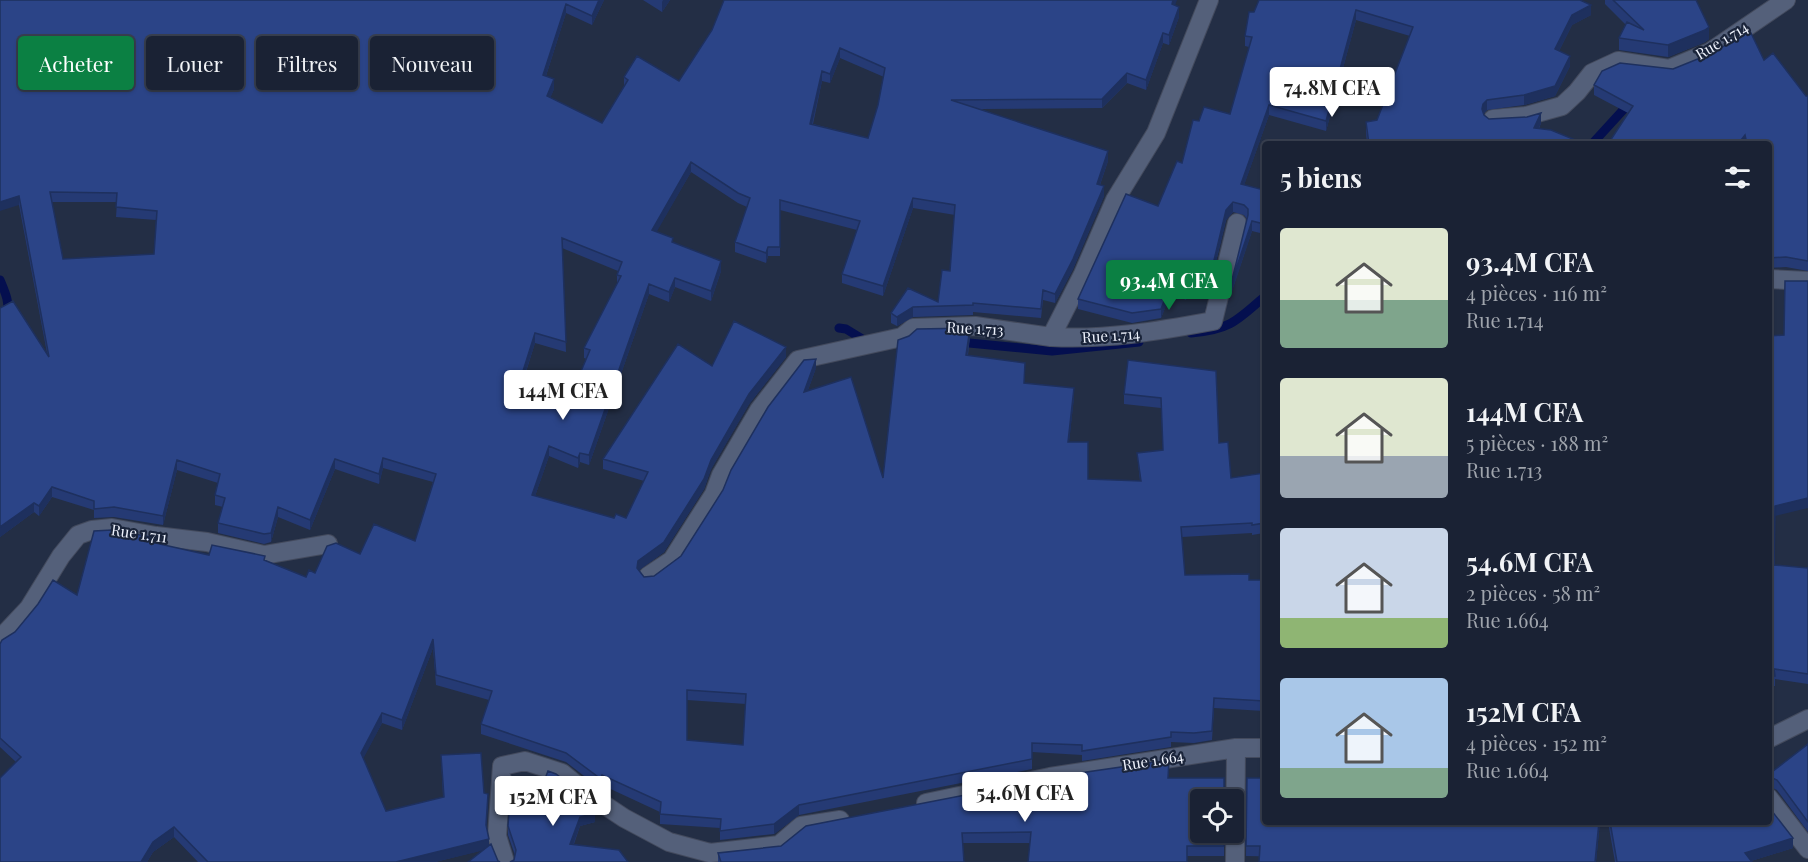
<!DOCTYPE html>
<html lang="fr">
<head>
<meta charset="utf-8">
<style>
  :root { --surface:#1a2234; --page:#232a3c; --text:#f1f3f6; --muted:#9fa4ac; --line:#383f4f; --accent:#0b8043 }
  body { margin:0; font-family:"Playfair Display",serif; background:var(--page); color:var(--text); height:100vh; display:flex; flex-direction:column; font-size:22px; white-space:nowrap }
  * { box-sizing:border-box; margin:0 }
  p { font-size:20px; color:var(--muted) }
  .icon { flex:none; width:33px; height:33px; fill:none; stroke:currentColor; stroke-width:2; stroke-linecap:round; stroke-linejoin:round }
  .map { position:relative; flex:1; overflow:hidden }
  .drawer { position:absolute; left:1262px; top:141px; width:510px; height:684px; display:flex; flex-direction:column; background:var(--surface); border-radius:6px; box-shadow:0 2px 4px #0004,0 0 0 2px var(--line) }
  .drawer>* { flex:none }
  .top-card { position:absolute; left:18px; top:36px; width:570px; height:54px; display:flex; gap:12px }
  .fabs { position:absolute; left:1190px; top:789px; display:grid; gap:12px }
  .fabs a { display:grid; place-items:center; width:54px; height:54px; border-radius:6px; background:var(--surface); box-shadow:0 2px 4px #0004,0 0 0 2px var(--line); font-size:30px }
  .price { position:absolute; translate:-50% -51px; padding:0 14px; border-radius:6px; background:#fff; color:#222; font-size:20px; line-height:39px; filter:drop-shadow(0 2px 3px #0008) }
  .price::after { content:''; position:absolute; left:50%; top:36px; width:18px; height:14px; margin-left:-9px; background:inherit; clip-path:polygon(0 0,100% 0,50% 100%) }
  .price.current { background:var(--accent); color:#fff }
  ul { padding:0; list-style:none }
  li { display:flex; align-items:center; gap:18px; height:150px; padding:0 18px }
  li span { display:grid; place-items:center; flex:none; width:168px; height:120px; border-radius:6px; color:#555 }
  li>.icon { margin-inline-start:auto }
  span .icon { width:72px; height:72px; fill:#fffc; stroke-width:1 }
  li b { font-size:26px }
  h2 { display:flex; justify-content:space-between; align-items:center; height:72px; padding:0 18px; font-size:26px }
  .tag { padding:0 21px; border-radius:6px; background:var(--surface); box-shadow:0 2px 4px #0004,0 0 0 2px var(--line); font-size:21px; line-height:54px }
  .tag.current { background:var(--accent); color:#fff }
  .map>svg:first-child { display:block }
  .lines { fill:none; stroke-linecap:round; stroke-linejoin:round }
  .stream { stroke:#040f4f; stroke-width:9 }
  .street-casing { stroke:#434a5d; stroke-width:20 }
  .street { stroke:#54607a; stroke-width:18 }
  .wall { fill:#253a74; fill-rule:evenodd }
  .shaded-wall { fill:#1e305e }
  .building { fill:#2b4487; stroke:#1e305e; stroke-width:1.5; fill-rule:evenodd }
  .labels { text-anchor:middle; stroke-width:4.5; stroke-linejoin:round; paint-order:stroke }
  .street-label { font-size:15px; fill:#eff3fd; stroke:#1a243a }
</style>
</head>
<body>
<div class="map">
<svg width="1808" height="862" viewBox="0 0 1808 862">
  <rect width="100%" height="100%" fill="#232e45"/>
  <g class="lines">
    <path class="stream" d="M1592,144L1624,109
      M0,280C5,292 10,302 7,315
      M839,328L846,329L869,343
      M1191,333C1229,330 1237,321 1264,297
      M959,342L1052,351L1139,342"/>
    <defs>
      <path id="street" d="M1493,119L1526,116L1562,106L1577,92L1592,73L1618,61L1669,69L1710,52L1786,0
        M1768,279L1808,281
        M1051,337C1106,340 1159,331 1213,321L1237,223
        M648,576L672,560L714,494L721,475L759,410L798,360L902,337L913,328L975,326L1051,337L1083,274L1115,200L1156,133L1209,0
        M0,639L29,608L61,556L78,535L92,530L112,528L156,536L207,542L264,555L328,544
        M1768,739L1808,719
        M1768,797L1808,849
        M926,803L1050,777L1236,748H1264
        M505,862L497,836L502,766L525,761L562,773L585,792L624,818L669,842L710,853L779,845L801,826L840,820
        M1235,862L1236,748"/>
    </defs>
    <use href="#street" class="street-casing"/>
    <use href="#street" class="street"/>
  </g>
  <path class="wall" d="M0,0H604L592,25L566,13L546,76L554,89L550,98L602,123L624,86V77L679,81L712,30L1175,6L1179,17L1169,45L1163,43L1146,90L1127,83L1102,108L981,109L1108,161L1100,185L1104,196L1073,269L1055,303L1043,300L1041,318L973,312V315L913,317L897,326L891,323V313L908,288L938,302L950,271L955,215L913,208L883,296L842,283V274L857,230L780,210V256H768L766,263L735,252V242L747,207L738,203L691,172L656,232L721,271L711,301L675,287L669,302L649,294L589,465L580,462L578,468L549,456L535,496L614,518H626L644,481L603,469V459L712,366L786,357L749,404L711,469L704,489L664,552L639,570L644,577L654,576L681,556L816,368L808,390L883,478L970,337L968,355L1025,373L1024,383L1074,397L1069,442L1088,479L1140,481L1137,453L1163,450L1161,408L1124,404V394L1128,360L1219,443L1231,478L1264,473V533L1252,535V533L1182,537L1185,575L1249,580H1264V711L1214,708L1212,740L1194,743L1171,742V747L1082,761V755L1032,752V769L799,815L774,834L720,840V828L660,824V812L602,785L601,789L566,762L481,734V724L489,700L436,685L433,648L402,730L382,723L363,758L386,811L443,797L441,755L484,793L488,803L486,828L489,846L468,862L483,850L435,862H198L174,837L153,852L147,862H0L16,762L0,747V644L157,544L209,555L265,560L306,577L360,554L415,541L433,482L383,468L379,484L335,469L310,530L278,517L271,542L264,544L218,533V523L223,507L215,505V495L218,483L177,470L163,525L114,517L94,518V510L52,497L39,516L34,512L0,537V308L47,353L19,205ZM840,58L884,77L878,105L868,138L813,124L822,81L830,83ZM52,202H117L116,217L156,220L154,254L63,259ZM562,248L618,271L617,275V284L584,348V358L587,359L571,395L563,402L521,388L535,343L566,352ZM687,700L746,704L743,745L687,740Z
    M643,0H670L662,12Z
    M1259,0L1591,15L1572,25L1559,51L1570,66L1555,96L1524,105L1487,110L1483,114L1489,119L1541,123L1539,129L1585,144H1367L1366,132V122L1377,120L1410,36L1356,20L1326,131L1269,115L1244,185L1264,190V234L1252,231L1231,294L1247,219L1244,215L1233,212L1226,220L1210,287L1194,282L1186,300L1171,293L1161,318L1132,323L1078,309V299L1158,206L1182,163L1199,121L1230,114L1249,47L1245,46V36Z
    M1605,0H1696L1709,39L1705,42L1668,57L1619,50V38L1626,25L1605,4Z
    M1764,60L1806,96H1808V271L1786,267L1768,268V144H1608L1628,113L1594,95V85L1673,69Z
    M1784,335L1775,516V565L1808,568V684L1775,679V686H1768V336Z
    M1808,744V832L1777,790L1768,786V775Z
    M1169,770L1168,778L1224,832V856H1187L1030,843H963L964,862H718V853L781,846L1032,787L1079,790Z
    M1247,778L1264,822H1600L1596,862L1246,856Z
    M536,802L587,807L586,811L595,822L580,826L574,844L514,860L515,855L508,835V826Z
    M1608,822H1768L1793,848L1751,861L1752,862H1615Z"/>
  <path class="shaded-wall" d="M599,0H604L592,25V16Z
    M663,0H670L662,12V2Z
    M1173,0H1177L1172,14V4Z
    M566,4V13L543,85V75Z
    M1591,5V15L1572,25L1555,59V49L1572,15Z
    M1179,7V17L1169,45V35Z
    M1356,10V20L1326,131V121Z
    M1709,27V39L1705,42L1668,57V45Z
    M1163,33V43L1146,90V80Z
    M840,48V58L830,83V74Z
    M1570,56V66L1555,96L1524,105V95Z
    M822,71V81L810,133V124Z
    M1127,73V83L1102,108V99Z
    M554,79V89L547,106V96Z
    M1487,100V110L1483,114L1482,109L1483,104Z
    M1269,105V115L1241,194V184Z
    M1541,113V123L1534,138V128Z
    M1745,135V144H1738Z
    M1108,151V161L1097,193V184Z
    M691,162V172L652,240V230Z
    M1104,186V196L1073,269L1055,303V294Z
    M19,196V205L0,211V202Z
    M913,198V208L883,296V286Z
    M1233,202V212L1226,220L1210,287V277L1226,210Z
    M1252,221V231L1231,294V284Z
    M768,247V256L766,263V253Z
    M721,261V271L711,301V291Z
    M1194,272V282L1186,300V290Z
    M675,278V287L669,302V292Z
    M1171,283V293L1161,318V309Z
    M649,284V294L589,465V455Z
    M913,307V317L897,326V317Z
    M970,328V337L966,364V355Z
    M535,333V343L518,396V387Z
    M786,347V357L749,404L711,469L704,489L664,552L638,571L637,568L638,561L711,460L749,394Z
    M816,359V368L804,401V392Z
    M1074,388V397L1068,452V442Z
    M549,446V456L532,505V495Z
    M580,453V462L578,468V458Z
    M383,458V468L379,484V474Z
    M335,459V469L310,530V520Z
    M177,460V470L163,525V516Z
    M52,487V497L39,516V506Z
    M1808,498V508L1775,516V506Z
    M34,503V512L0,537V527Z
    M278,507V517L271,542V533Z
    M433,639V648L402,730V720Z
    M382,713V723L361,763V753Z
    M602,775V785L601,789V779Z
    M587,798V807L584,816L595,813V822L580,826L570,853V844Z
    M799,805V815L774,834V824Z
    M1599,822H1600L1596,862H1595Z
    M174,827V837L153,852L147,862H141L153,842Z
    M1793,838V848L1748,862L1745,853Z
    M489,839V849L435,862H396Z"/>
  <path class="building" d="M0,0H599L592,16L566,4L543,75L554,79L547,96L602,123L628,80L624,77L637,56L679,81L712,30L724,0H1173L1172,4L1179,7L1169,35L1163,33L1146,80L1127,73L1102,99L951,100L1108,151L1097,184L1104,186L1073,259L1055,294L1043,290L1041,309L973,303V305L913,307L897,317L891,313L908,288L938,302L942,270L950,271L955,205L913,198L883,286L842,274L860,221L780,200V247H768L766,253L735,242L750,198L738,193L691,162L652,230L673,238L672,242L721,261L711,291L675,278L669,292L649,284L589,455L580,453L578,458L549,446L532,495L614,518L616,514L626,518L648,472L603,459L678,344L712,366L734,321L786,347L749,394L711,460L704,479L664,542L638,561L637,568L644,577L654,576L681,556L723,490L731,470L768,407L804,360L816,359L804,392L851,377L883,478L898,340L909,336L917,329L970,328L966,355L1025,363L1024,383L1074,388L1068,442H1088V479L1141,481L1137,453L1163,450L1161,398L1124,394L1128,360L1216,371L1219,443L1228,442L1231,478L1264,473V523L1252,525V523L1181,527L1185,575L1249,574V580H1264V701L1214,698L1212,731L1194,733L1171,732V737L1082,751V745L1032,743V759L799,805L774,824L720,831L721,819L660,814L661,802L602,775L601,779L566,753L481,724L492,691L436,675L433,639L402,720L382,713L361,753L386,811L444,797L441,755L481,753L484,793L488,794L486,825L489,839L396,862H208L174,827L153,842L141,862H0V778L21,757L0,738V644L2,640L15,632L38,604L53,580L77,595L94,531L112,530L157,538L155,543L209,555L212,545L265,556L264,560L306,577L309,570L315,573L327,546L336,543L360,554L374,524L415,541L436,474L383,458L379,474L335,459L310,520L278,507L271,533L264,534L218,523L225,498L215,495L220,474L177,460L163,516L114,507L94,509V501L52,487L39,506L34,503L0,527V308L13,301L49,357L19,196L0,202ZM840,48L885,68L878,105L868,138L810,124L822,71L830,74ZM50,192L117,193L116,207L157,211L154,254L63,259ZM562,238L622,262L617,275L621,276L584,348L590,350L571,395L566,393L563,402L518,387L535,333L566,342ZM687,690L746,694L743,745L687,740Z
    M1259,0H1580L1591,5L1572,15L1555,49L1570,56L1555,86L1524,95L1487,100L1483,104L1482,109L1484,115L1489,119L1527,117L1541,113L1534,128L1551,130L1585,144H1369L1366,122L1377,120L1413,27L1356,10L1326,121L1269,105L1241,184L1264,190V224L1252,221L1231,284L1248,215V209L1244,205L1233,202L1226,210L1210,277L1194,272L1186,290L1171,283L1161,309L1132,313L1078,299L1126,194L1158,206L1177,161L1182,163L1193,120L1199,121L1204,107L1230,114L1252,37L1245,36L1249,12H1254Z
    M1613,0H1696L1709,27L1705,30L1668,45L1619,38L1627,22L1644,30Z
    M1749,29L1764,60L1773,53L1806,96H1808V261L1786,257L1768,258V144H1747L1745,135L1738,144H1694L1693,143V144H1608L1633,106L1594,85L1602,71L1620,63L1673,69L1715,52Z
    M1599,141L1606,144H1597Z
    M1785,281H1808V498L1775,506L1774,565L1808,568V674L1774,669L1775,676H1768V336L1784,335Z
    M1808,744V822L1777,780L1768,776V775Z
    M1169,760L1168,778H1224V800H1200V832H1224V846H1187V862H1028L1031,832L962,833L964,862H721L718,853L781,846L806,826L1032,782V787L1079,790L1080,773Z
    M548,771L556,774L587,798L582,811L595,813L580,817L570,844L619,850L628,862H510L514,860L516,850L508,826L510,798L536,802Z
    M1247,778H1264V822H1599L1595,862H1259L1260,846H1246Z
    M1768,806L1793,838L1745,853L1752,862H1617L1610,822H1768Z
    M491,844L498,861L500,862H468Z"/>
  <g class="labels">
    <g class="street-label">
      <text transform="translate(1722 41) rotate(-31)" y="5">Rue 1.714</text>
      <text transform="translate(975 329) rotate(3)" y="5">Rue 1.713</text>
      <text transform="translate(1111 336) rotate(-4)" y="5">Rue 1.714</text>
      <text transform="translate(139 534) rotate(8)" y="5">Rue 1.711</text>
      <text transform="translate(1153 761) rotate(-9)" y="5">Rue 1.664</text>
    </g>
  </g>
</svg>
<div class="fabs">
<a><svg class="icon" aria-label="locate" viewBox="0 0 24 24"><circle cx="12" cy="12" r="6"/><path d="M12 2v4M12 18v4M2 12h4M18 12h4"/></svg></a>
</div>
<b class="price" style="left:1332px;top:118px">74.8M CFA</b>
<b class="price current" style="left:1169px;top:311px">93.4M CFA</b>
<b class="price" style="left:563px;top:421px">144M CFA</b>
<b class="price" style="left:1025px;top:823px">54.6M CFA</b>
<b class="price" style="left:553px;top:827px">152M CFA</b>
<div class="top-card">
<a class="tag current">Acheter</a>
<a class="tag">Louer</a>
<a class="tag">Filtres</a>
<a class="tag">Nouveau</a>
</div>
<section class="drawer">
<h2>5 biens<svg class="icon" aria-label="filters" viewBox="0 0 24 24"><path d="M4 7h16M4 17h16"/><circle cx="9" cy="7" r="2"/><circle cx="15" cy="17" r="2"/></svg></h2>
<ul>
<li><span style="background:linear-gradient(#dfe7d0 60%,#7fa58c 0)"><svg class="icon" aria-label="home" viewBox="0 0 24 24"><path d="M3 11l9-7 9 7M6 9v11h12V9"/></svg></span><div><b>93.4M CFA</b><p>4 pièces · 116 m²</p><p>Rue 1.714</p></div></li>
<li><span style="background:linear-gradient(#dfe7d0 65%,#9aa5b1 0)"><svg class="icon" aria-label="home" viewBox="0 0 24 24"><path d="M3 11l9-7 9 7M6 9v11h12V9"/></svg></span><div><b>144M CFA</b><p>5 pièces · 188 m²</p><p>Rue 1.713</p></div></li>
<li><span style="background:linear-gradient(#c9d6e8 75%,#8fb573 0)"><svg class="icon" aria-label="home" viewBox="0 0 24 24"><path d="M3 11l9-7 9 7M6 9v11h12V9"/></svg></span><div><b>54.6M CFA</b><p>2 pièces · 58 m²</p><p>Rue 1.664</p></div></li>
<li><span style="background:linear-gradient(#a9c7e8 75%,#7fa58c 0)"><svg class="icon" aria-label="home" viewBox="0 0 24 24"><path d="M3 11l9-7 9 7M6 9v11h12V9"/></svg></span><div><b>152M CFA</b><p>4 pièces · 152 m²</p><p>Rue 1.664</p></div></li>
</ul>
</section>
</div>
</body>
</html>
